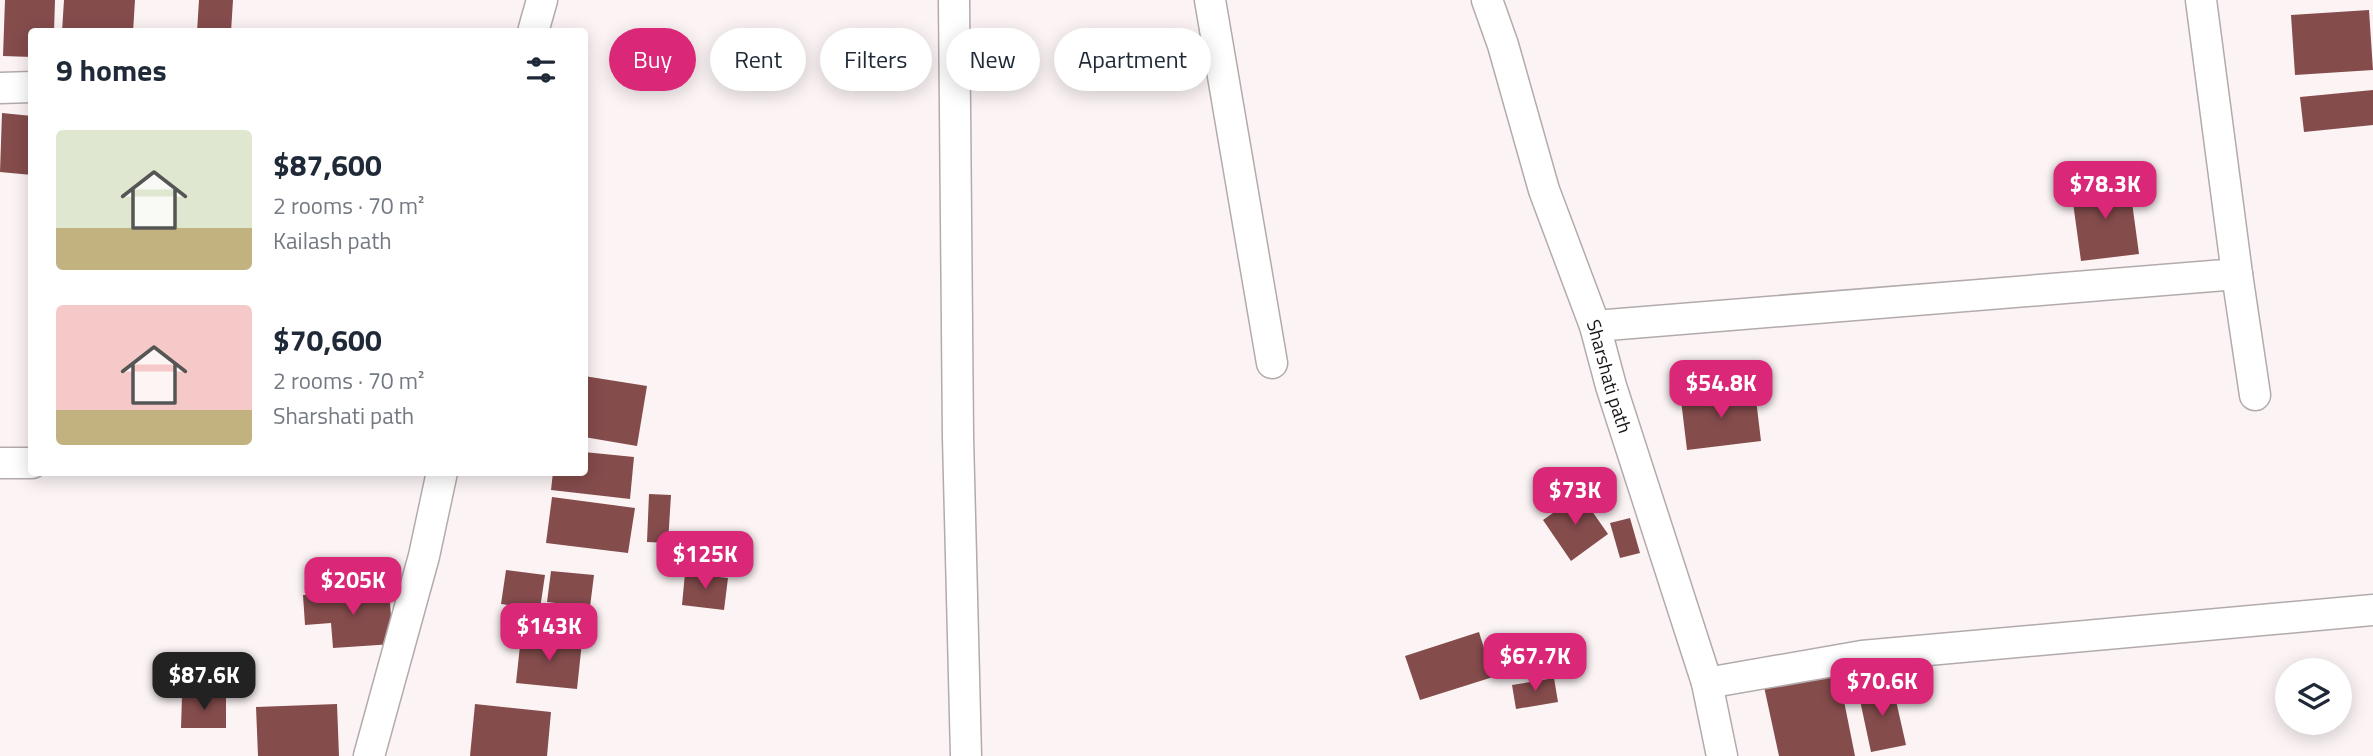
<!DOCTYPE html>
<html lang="en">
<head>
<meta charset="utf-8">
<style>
  :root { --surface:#fff; --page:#f2f2f3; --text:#1f2937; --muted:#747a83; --accent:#db2777 }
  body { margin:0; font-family:"Titillium Web",sans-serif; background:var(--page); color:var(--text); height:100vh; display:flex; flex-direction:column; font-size:26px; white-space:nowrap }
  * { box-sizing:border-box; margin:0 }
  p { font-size:23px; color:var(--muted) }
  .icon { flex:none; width:38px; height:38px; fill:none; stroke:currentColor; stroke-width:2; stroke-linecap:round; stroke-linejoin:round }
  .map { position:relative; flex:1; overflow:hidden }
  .panel { position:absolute; left:28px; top:28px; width:560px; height:448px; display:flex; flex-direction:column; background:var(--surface); border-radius:7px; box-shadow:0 4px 18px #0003 }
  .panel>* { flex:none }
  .top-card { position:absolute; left:609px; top:28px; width:665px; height:63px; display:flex; gap:14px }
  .fabs { position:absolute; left:2275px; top:658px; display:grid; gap:14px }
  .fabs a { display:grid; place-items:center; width:77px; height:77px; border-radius:50%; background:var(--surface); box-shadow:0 4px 18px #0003; font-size:35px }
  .price { position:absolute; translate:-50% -60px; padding:0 16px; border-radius:14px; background:var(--accent); color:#fff; font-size:23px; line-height:46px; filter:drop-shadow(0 2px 4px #0008) }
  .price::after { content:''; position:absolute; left:50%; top:42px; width:21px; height:16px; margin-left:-10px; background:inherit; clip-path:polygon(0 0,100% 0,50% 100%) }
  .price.on { background:#222; color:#fff }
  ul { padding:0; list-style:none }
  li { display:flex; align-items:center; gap:21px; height:175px; padding:0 28px }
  li span { display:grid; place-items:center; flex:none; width:196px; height:140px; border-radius:7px; color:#555 }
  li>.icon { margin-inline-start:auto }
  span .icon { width:84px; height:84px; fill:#fffc; stroke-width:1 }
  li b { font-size:30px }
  h2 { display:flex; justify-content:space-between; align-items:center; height:84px; padding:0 28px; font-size:30px }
  .pill { padding:0 24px; border-radius:32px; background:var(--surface); box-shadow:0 4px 18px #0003; font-size:24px; line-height:63px }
  .pill.on { background:var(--accent); color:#fff }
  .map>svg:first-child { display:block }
  .building { fill:#854c4c }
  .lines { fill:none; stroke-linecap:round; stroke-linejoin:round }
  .street-casing { stroke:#b3abab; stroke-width:33 }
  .street { stroke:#fff; stroke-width:30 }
  .labels { text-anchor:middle; stroke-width:7; stroke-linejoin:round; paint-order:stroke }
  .street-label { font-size:19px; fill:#1b1818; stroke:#fff }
</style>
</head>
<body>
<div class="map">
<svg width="2373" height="756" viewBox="0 0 2373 756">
  <rect width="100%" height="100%" fill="#fcf4f4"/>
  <path class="building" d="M5,0H55L54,32H32V57L3,56Z
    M64,0H135L133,32H62Z
    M199,0H233L231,32H197Z
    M2369,10L2373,70L2295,75L2291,15Z
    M2373,90V125L2304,132L2300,97Z
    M2,113L32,116V175L0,172Z
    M2129,180L2139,254L2081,261L2071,188Z
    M584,376L647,386L637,446L584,437Z
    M1755,391L1761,441L1687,450L1681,400Z
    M584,452L634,457L630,499L551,490L553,472H584Z
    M649,494L671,495L668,543L647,542Z
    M1580,494L1608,534L1571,561L1543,520Z
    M552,497L635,508L628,553L546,543Z
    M1630,518L1640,553L1620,558L1610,523Z
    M506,570L545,575L540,609L501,604Z
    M551,571L594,575L590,607L547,602Z
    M685,573L728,578L724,610L682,605Z
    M389,589L393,644L333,648L331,623L305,625L303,595Z
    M1479,632L1493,677L1420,700L1405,656Z
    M521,636L582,642L577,689L516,683Z
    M1837,666L1855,756H1779L1763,682Z
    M1554,678L1558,702L1516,709L1512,685Z
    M1892,683L1906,745L1871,752L1858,691Z
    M182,696H226V728H181Z
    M337,704L339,756H258L256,707Z
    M475,704L551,712L547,756H470Z"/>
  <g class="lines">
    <defs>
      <g id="street">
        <path d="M954,0L958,437L966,756"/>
        <path d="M1210,0L1272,363"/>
        <path id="s1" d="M1487,0L1503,45L1544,190L1595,326L1611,386L1707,683L1722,756"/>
        <path d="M533,32L542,0"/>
        <path d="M0,88L32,87"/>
        <path d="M2237,274L2255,395"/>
        <path d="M1595,326L2237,274L2201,0"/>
        <path d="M0,463H32"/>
        <path d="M1707,683L1862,656L2373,610"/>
        <path d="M369,756L424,556L442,472"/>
      </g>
    </defs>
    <use href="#street" class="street-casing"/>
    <use href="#street" class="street"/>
  </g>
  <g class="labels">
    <g class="street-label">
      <text dy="7" stroke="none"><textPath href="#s1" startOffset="396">Sharshati path</textPath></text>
    </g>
  </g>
</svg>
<div class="fabs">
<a><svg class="icon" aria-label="layers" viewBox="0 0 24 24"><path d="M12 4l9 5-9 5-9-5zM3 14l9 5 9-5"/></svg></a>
</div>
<b class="price" style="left:2105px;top:221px">$78.3K</b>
<b class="price" style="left:1721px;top:420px">$54.8K</b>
<b class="price" style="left:1575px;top:527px">$73K</b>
<b class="price" style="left:705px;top:591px">$125K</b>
<b class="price" style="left:353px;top:617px">$205K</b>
<b class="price" style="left:549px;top:663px">$143K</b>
<b class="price" style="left:1535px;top:693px">$67.7K</b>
<b class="price on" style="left:204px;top:712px">$87.6K</b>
<b class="price" style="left:1882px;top:718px">$70.6K</b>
<div class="top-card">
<a class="pill on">Buy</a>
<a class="pill">Rent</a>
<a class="pill">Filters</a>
<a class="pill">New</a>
<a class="pill">Apartment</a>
</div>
<section class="panel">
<h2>9 homes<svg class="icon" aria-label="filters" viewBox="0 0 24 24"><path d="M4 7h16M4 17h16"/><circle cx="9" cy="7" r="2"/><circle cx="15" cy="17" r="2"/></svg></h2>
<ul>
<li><span style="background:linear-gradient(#dfe7d0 70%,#c2b280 0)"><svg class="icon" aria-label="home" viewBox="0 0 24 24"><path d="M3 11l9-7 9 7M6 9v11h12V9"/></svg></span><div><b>$87,600</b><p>2 rooms · 70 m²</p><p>Kailash path</p></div></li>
<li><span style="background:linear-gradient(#f6c9c9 75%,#c2b280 0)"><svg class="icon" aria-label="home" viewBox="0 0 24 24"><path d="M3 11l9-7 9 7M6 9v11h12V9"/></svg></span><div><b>$70,600</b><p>2 rooms · 70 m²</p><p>Sharshati path</p></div></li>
</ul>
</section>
</div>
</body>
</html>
